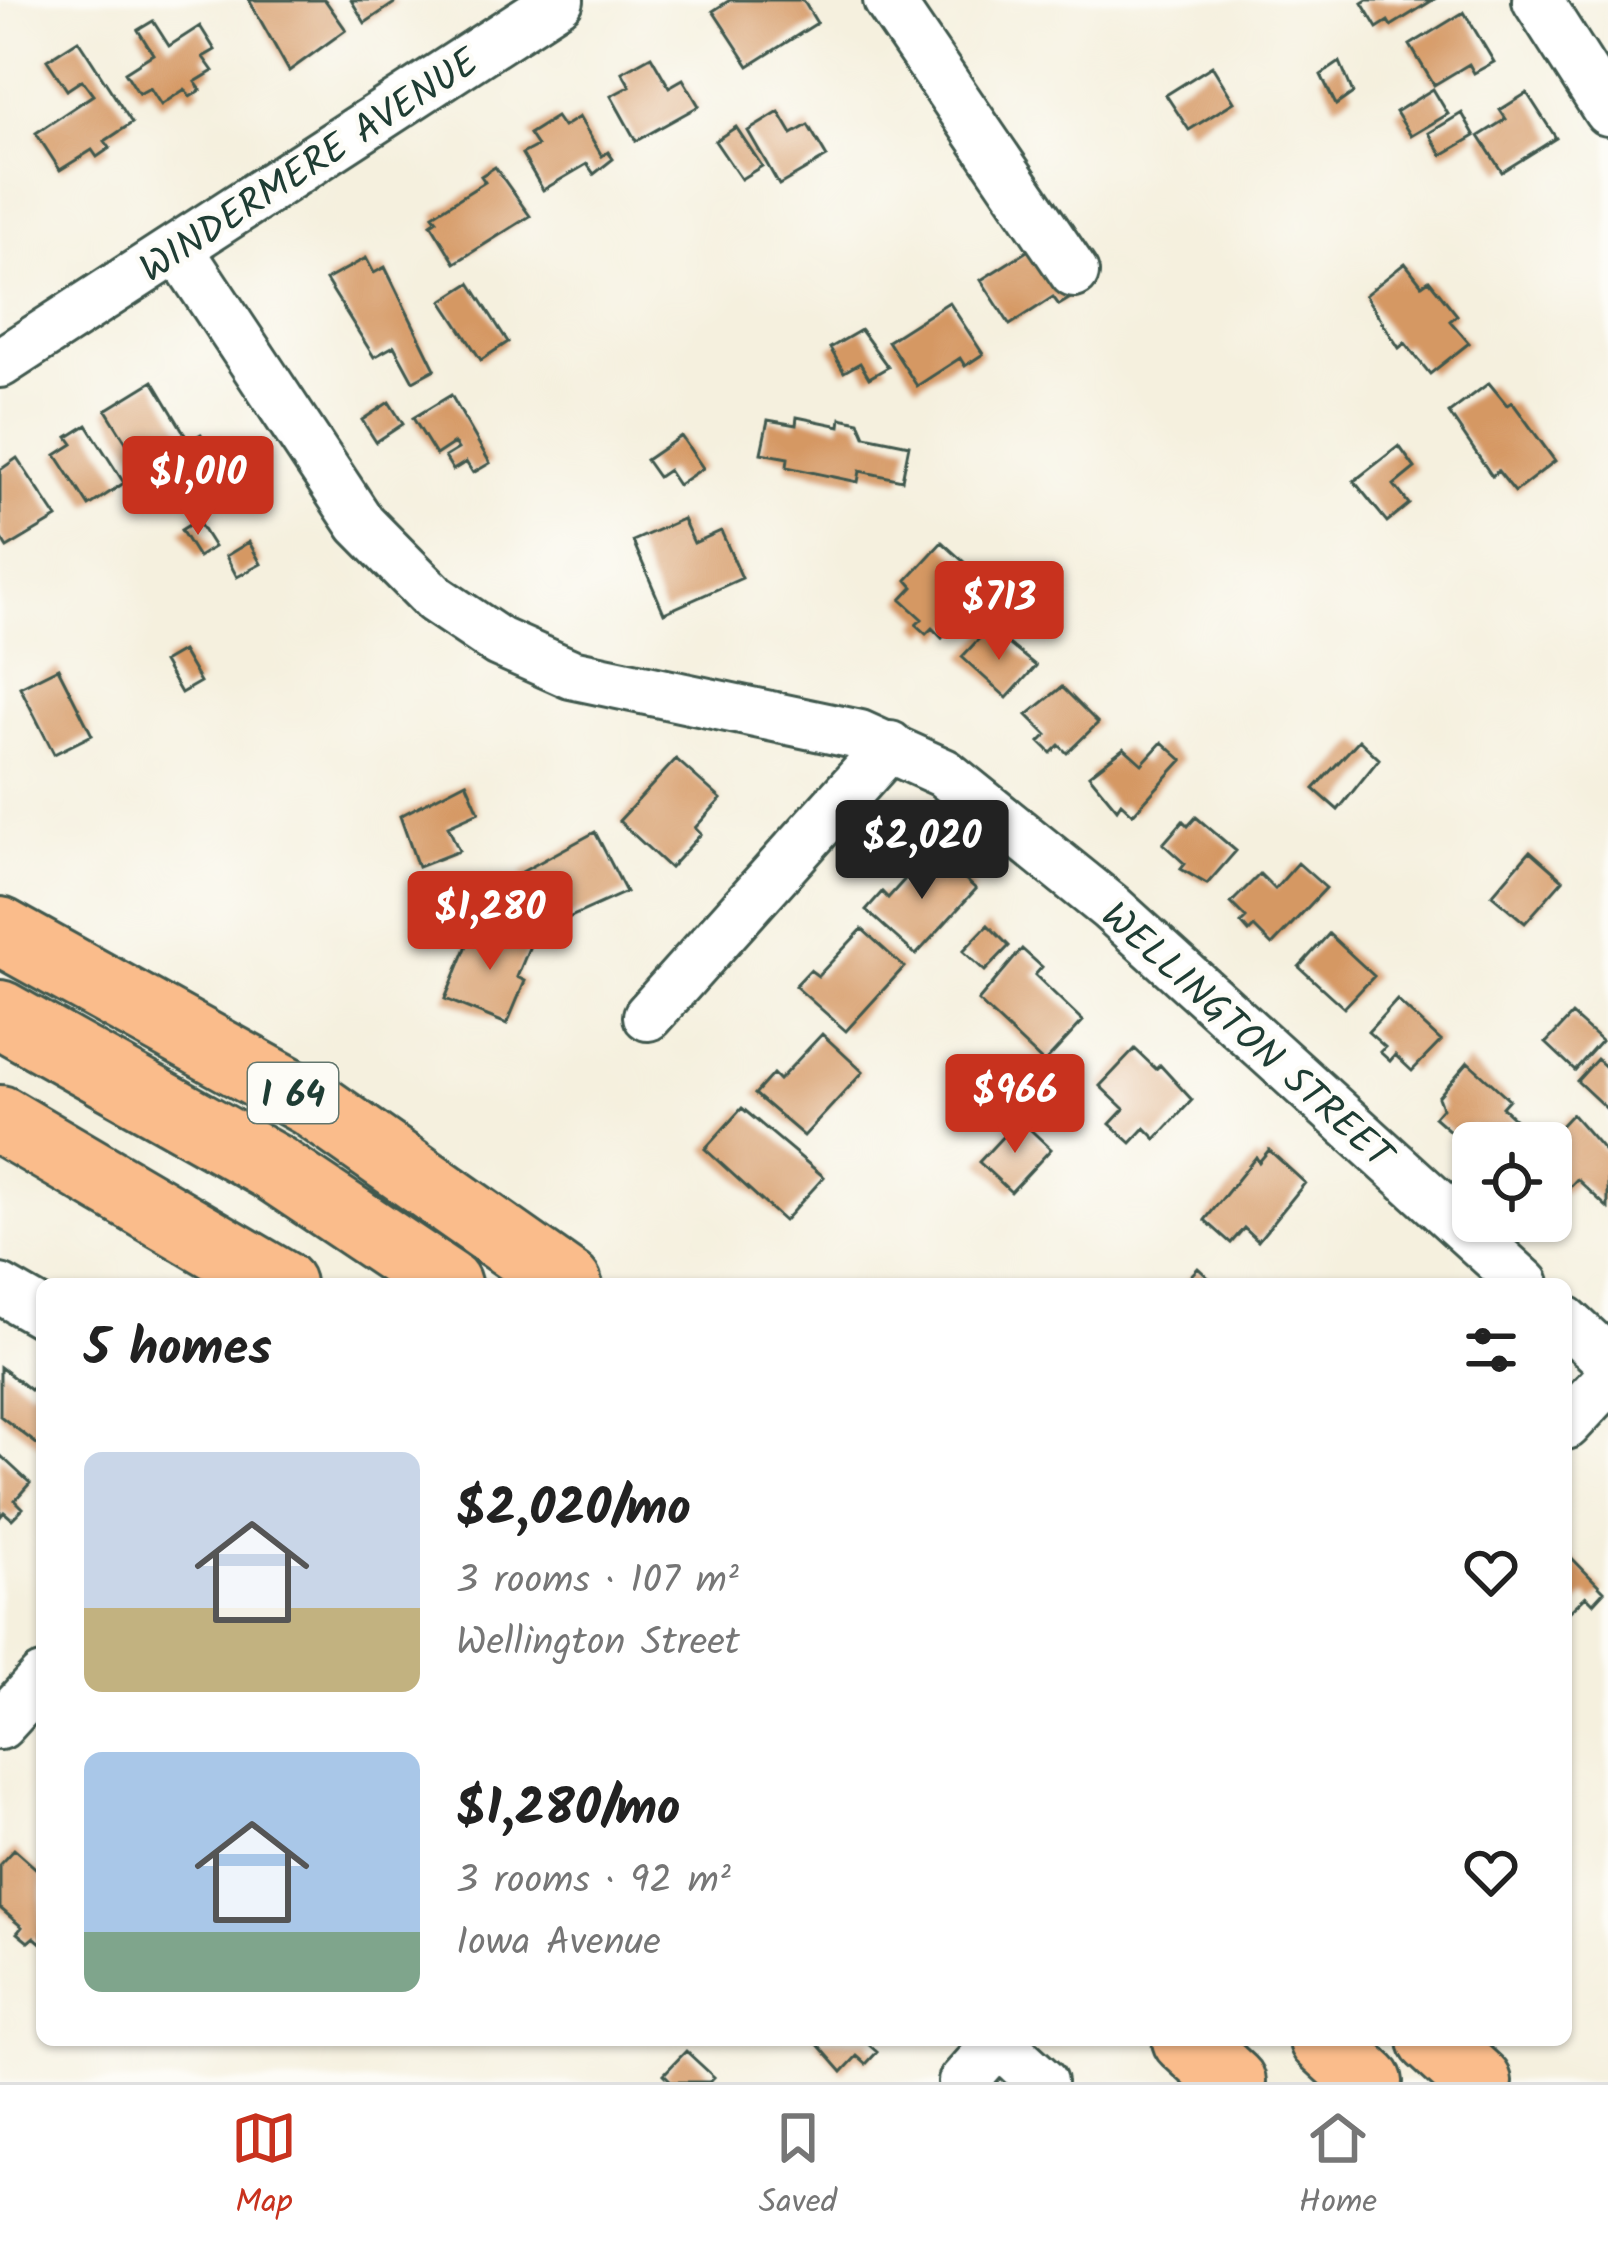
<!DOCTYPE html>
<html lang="en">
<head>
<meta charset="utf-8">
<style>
  :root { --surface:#fff; --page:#f2f2f2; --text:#222; --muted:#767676; --line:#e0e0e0; --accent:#c8321e }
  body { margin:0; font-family:Kalam,sans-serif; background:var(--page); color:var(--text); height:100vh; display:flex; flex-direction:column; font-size:45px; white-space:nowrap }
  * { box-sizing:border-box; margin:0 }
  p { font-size:39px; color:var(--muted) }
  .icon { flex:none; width:66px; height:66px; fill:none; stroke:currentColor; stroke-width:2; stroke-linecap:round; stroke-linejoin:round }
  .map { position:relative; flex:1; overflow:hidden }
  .drawer { position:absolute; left:36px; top:1278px; width:1536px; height:768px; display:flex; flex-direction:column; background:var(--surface); border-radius:18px; box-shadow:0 3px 9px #0004 }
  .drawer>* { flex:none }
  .buttons { position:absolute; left:1452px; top:1122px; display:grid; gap:24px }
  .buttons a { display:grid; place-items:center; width:120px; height:120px; border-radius:18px; background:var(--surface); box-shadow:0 3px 9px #0004; font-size:60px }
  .price { position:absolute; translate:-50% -102px; padding:0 27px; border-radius:12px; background:var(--accent); color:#fff; font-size:39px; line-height:78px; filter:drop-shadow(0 3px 6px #0008) }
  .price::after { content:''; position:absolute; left:50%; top:72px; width:36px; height:27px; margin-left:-18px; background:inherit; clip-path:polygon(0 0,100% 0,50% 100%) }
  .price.current { background:#222; color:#fff }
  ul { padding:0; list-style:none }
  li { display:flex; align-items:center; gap:36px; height:300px; padding:0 48px }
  li span { display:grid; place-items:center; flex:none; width:336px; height:240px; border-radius:18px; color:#555 }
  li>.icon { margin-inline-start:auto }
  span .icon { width:144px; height:144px; fill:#fffc; stroke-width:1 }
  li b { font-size:51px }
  h2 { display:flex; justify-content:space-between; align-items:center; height:144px; padding:0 48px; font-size:51px }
  .tab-bar { display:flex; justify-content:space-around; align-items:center; height:168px; border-top:3px solid var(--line); background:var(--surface); font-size:33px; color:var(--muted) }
  .tab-bar a { display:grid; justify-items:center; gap:6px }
  .tab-bar .current { color:var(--accent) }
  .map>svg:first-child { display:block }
  .building { fill:#d59863 }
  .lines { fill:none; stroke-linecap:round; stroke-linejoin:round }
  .minor-casing { stroke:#3f584e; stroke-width:54 }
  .highway-casing { stroke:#3f584e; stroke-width:72 }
  .minor { stroke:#fff; stroke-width:48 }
  .highway { stroke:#fabc8b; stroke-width:66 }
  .labels { text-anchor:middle; stroke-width:9; stroke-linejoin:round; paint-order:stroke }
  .shield { fill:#fdfcf7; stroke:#62766e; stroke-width:3 }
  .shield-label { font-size:36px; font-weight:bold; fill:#1f3d34 }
  .street-label { font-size:39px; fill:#1f3d34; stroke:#fdfcf7 }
</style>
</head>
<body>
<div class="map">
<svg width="1608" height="2082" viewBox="0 0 1608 2082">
  <rect width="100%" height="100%" fill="#fdfcf7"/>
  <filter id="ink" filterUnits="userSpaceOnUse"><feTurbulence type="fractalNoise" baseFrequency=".00833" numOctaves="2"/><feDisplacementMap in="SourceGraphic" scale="24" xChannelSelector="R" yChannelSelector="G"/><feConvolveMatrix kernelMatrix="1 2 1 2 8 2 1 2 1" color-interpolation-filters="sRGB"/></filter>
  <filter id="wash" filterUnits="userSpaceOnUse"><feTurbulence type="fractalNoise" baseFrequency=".004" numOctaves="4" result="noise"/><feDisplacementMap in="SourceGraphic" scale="48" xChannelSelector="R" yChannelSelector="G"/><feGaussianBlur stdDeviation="2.7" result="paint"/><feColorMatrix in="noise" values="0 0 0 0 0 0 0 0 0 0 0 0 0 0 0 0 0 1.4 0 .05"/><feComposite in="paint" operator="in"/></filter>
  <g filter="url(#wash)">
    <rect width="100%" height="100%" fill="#f5f0de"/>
    <g id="blocks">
      <path class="building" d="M249,0H325L346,30L289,71Z
        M351,0H399L365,23Z
        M730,0H803L817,23L749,66L713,11Z
        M1367,0H1433L1391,26L1388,21L1377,28L1362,3Z
        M1464,12L1494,62L1474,73L1469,64L1434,85L1410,45Z
        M153,21L169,46L200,26L215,50L203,57L213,71L195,82L201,90L190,97L185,89L161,105L150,88L139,94L125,72L153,54L138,30Z
        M78,40L132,123L105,141L110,148L97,157L92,150L60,170L36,133L93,95L82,80L67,90L47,60Z
        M651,56L669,87L683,79L699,106L636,141L611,96L630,86L622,72Z
        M1340,62L1353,93L1336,105L1321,75Z
        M1212,66L1234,102L1189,130L1166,95Z
        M1433,89L1448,114L1411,136L1396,112Z
        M1527,93L1556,138L1502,172L1479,136L1506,119L1500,110Z
        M779,112L792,134L808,125L827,157L779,185L748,131Z
        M1462,113L1475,136L1442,155L1429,133Z
        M556,117L563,127L579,117L602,156L608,152L613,159L594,174L587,164L543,190L522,154L537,146L529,134Z
        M736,127L762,166L741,179L715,141Z
        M495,167L530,216L455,263L431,224L437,220L433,215L485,182L481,176Z
        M1043,241L1077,294L1059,305L1053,297L1010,325L981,280Z
        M366,258L374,273L385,267L435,369L413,381L394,346L374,357L326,280Z
        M1405,263L1422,285L1429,280L1457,315L1450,321L1469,343L1430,374L1405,343L1399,348L1365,295Z
        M470,283L508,342L481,360L442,301Z
        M949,302L983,354L965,366L960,358L917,386L888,341Z
        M861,330L888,367L869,378L860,363L844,372L830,348Z
        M153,381L189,441L201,434L216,460L158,494L106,410Z
        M1489,383L1507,405L1512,402L1555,461L1515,492L1498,471L1492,476L1449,413Z
        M451,395L490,463L473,473L466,462L453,470L445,457L458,449L454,443L436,455L413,418Z
        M389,402L403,424L376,442L362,420Z
        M797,417L840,426L841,418L859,422L865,436L909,445L902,480L860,471L858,482L787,467L788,458L761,453L768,420L796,425Z
        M87,425L124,483L89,506L56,455L73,444L68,437Z
        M681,436L703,468L678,485L668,470L658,477L646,460Z
        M1399,446L1415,468L1394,485L1409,504L1387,522L1354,481Z
        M17,458L57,518L7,548L0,537V470Z
        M683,519L694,543L721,531L742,578L664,613L633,541Z
        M197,520L214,547L198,557L181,530Z
        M249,542L261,564L237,577L226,556Z
        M942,542L988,584L942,638L932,628L926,634L916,625L922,619L901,600L913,587L907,580Z
        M989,628L1036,666L1007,698L962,657Z
        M182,651L200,682L181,693L163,662Z
        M58,668L92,735L54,754L20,687Z
        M1062,687L1098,723L1067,753L1059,745L1051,753L1040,742L1047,735L1027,715Z
        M1359,740L1379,759L1338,810L1314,789Z
        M1162,742L1182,760L1133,814L1121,803L1117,809L1089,775L1124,748L1142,764Z
        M676,759L721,799L695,828L701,834L670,868L619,821Z
        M466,782L479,812L448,826L459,851L418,867L400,816Z
        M1196,817L1236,851L1207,884L1181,869L1185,864L1163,844L1183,821L1188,826Z
        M595,832L626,892L548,927L520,873Z
        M932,849L976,889L916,955L866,910L882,892L888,898Z
        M1530,851L1563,880L1525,923L1492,895Z
        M1298,863L1326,888L1272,945L1254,927L1249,932L1241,923L1246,918L1231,903L1260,874L1275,889Z
        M477,921L531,943L517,977L525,981L507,1024L445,999Z
        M988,925L1009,946L985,971L963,951Z
        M862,929L904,967L846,1031L795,986L810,970L818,976Z
        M1329,934L1374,976L1344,1008L1299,967Z
        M1022,949L1042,967L1035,975L1083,1021L1044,1063L978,1001Z
        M1397,1000L1441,1041L1412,1071L1395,1055L1390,1061L1380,1052L1385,1047L1368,1032Z
        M1572,1015L1601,1041L1575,1070L1546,1043Z
        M822,1034L863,1072L804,1136L755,1094L773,1074L779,1080Z
        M1135,1049L1156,1069L1160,1065L1192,1100L1156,1139L1145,1128L1131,1143L1110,1124L1124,1109L1100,1086Z
        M1597,1059L1608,1069V1110L1577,1081Z
        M1468,1062L1509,1099L1502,1107L1515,1119L1494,1143L1471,1125L1459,1139L1434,1117L1442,1108L1438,1097Z
        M742,1108L824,1177L784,1221L705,1149Z
        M1572,1114L1608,1155V1208L1577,1179L1564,1193L1551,1181V1143H1545Z
        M1019,1119L1051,1149L1011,1192L979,1162Z
        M1269,1150L1305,1183L1258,1241L1244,1228L1231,1243L1205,1220L1256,1157L1259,1162Z
        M1198,1268L1215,1284H1183Z
        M0,1367L30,1390L42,1380V1448L0,1416Z
        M0,1455L30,1483L15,1500L23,1508L12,1519L4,1512L0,1517Z
        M1566,1552L1604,1591L1593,1603L1586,1596L1566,1615Z
        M14,1849L42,1874V1944L34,1937L28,1942L17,1933L22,1927L0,1908V1864Z
        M814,2040H872L868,2044L877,2052L866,2064L857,2056L842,2072Z
        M686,2051L714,2077L709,2082H672L664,2074Z"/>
    </g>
  </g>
  <g filter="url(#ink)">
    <use href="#blocks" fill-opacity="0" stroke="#3f584e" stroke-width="3"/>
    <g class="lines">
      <defs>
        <path id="minor" d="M888,0L1074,273
          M1537,0L1608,111
          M178,248L361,524L435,599L499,642L571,674L860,735L944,773L1110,907L1525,1284
          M0,363L559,0
          M648,1016L890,746
          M0,1289L42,1313
          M1566,1321L1608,1360
          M1566,1425L1608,1380
          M0,1725L42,1679
          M996,2040L1042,2082
          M963,2082L999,2042"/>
        <path id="highway" d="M0,931L312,1104L568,1284
          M0,1014L274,1168L447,1284
          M0,1119L281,1284
          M1186,2040L1232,2082
          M1323,2040L1369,2082
          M1432,2040L1478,2082"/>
      </defs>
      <use href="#minor" class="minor-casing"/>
      <use href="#highway" class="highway-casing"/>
      <use href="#minor" class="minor"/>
      <use href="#highway" class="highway"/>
    </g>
  </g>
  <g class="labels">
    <rect class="shield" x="248" y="1063" width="90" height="60" rx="9"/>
    <g class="shield-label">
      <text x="293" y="1106">I 64</text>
    </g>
    <g class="street-label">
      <text transform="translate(308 164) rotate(-33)" y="14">WINDERMERE AVENUE</text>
      <text transform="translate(1248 1034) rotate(42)" y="14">WELLINGTON STREET</text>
    </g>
  </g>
</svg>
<div class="buttons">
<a><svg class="icon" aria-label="locate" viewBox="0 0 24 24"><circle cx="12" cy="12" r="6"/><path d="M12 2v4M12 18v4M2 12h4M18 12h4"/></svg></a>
</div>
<b class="price" style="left:198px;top:538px">$1,010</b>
<b class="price" style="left:999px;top:663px">$713</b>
<b class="price current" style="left:922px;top:902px">$2,020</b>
<b class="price" style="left:490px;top:973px">$1,280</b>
<b class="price" style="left:1015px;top:1156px">$966</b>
<section class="drawer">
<h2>5 homes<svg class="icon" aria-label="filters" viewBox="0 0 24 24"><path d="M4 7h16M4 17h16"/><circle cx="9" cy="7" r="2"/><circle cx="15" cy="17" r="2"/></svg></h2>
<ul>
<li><span style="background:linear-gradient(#c9d6e8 65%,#c2b280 0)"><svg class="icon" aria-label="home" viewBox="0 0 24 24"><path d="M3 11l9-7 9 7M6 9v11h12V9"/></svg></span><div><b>$2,020/mo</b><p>3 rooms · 107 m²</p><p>Wellington Street</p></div><svg class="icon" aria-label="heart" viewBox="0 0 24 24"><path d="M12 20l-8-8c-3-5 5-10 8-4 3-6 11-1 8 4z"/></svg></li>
<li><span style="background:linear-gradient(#a9c7e8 75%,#7fa58c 0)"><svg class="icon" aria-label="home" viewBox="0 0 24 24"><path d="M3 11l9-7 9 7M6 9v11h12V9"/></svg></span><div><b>$1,280/mo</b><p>3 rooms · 92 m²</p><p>Iowa Avenue</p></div><svg class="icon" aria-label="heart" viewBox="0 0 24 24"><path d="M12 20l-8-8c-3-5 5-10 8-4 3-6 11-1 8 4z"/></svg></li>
</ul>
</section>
</div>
<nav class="tab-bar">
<a class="current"><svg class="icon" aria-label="map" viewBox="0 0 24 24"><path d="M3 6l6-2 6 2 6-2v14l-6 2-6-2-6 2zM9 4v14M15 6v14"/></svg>Map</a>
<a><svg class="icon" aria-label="saved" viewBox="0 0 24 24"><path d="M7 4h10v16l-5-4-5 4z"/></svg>Saved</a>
<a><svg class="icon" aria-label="home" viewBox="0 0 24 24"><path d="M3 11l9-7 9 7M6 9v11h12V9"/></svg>Home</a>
</nav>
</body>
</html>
